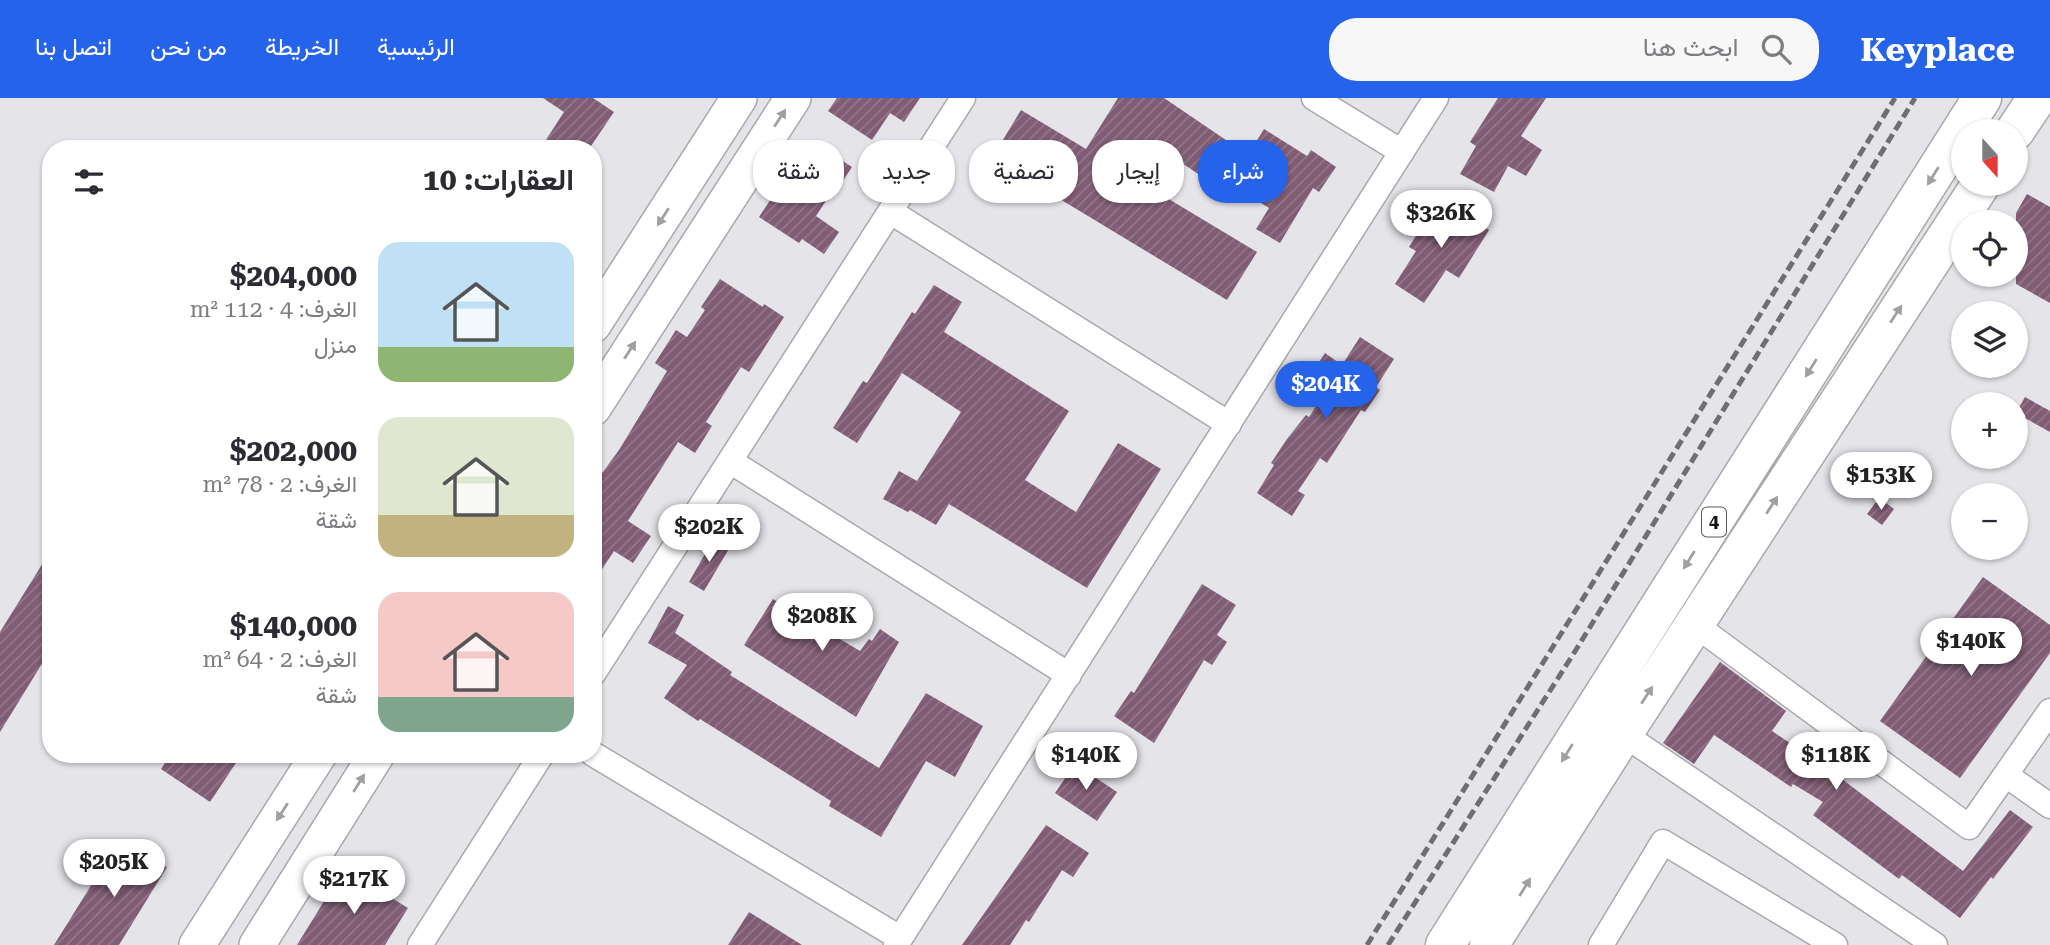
<!DOCTYPE html>
<html lang="ar">
<head>
<meta charset="utf-8">
<style>
  :root { --surface:#fff; --page:#f7f7f7; --text:#2b2b33; --muted:#7c7c81; --accent:#2563eb }
  body { margin:0; font-family:"Roboto Serif",Vazirmatn,serif; background:var(--page); color:var(--text); direction:rtl; height:100vh; display:flex; flex-direction:column; font-size:26px; white-space:nowrap }
  * { box-sizing:border-box; margin:0 }
  p { font-size:23px; color:var(--muted) }
  .icon { flex:none; width:38px; height:38px; fill:none; stroke:currentColor; stroke-width:2; stroke-linecap:round; stroke-linejoin:round }
  .map { position:relative; flex:1; overflow:hidden; direction:ltr }
  .sheet { position:absolute; left:42px; top:42px; width:560px; height:623px; display:flex; flex-direction:column; background:var(--surface); border-radius:28px; box-shadow:0 2px 5px #0004; direction:rtl }
  .sheet>* { flex:none }
  .hud { position:absolute; left:623px; top:42px; width:665px; height:63px; direction:rtl; display:flex; gap:14px }
  .needle { width:46px; rotate:159deg }
  .fabs { position:absolute; left:1951px; top:21px; display:grid; gap:14px }
  .fabs a { display:grid; place-items:center; width:77px; height:77px; border-radius:50%; background:var(--surface); box-shadow:0 2px 5px #0004; font-size:35px }
  .price { position:absolute; translate:-50% -60px; padding:0 16px; border-radius:24px; background:#fff; color:#222; font-size:23px; line-height:46px; filter:drop-shadow(0 2px 4px #0008) }
  .price::after { content:''; position:absolute; left:50%; top:42px; width:21px; height:16px; margin-left:-10px; background:inherit; clip-path:polygon(0 0,100% 0,50% 100%) }
  .price.on { background:var(--accent); color:#fff }
  ul { padding:0; list-style:none }
  li { display:flex; align-items:center; gap:21px; height:175px; padding:0 28px }
  li span { display:grid; place-items:center; flex:none; width:196px; height:140px; border-radius:21px; color:#555 }
  li>.icon { margin-inline-start:auto }
  span .icon { width:84px; height:84px; fill:#fffc; stroke-width:1 }
  li b { font-size:30px }
  h2 { display:flex; justify-content:space-between; align-items:center; height:84px; padding:0 28px; font-size:30px }
  .chip { padding:0 24px; border-radius:28px; background:var(--surface); box-shadow:0 2px 5px #0004; font-size:24px; line-height:63px }
  .chip.on { background:var(--accent); color:#fff }
  header { display:flex; align-items:center; gap:42px; box-sizing:border-box; height:98px; padding:0 35px; background:var(--accent); color:#fff }
  header strong { font-size:33px }
  nav { display:flex; gap:38px; margin-inline-start:auto; font-size:24px }
  .search { width:490px; height:63px; background:var(--page); display:flex; align-items:center; gap:18px; box-sizing:border-box; padding:0 24px; border-radius:28px; color:var(--muted); font-size:26px }
  .map>svg:first-child { display:block }
  .building { fill:url(#building-hatch) }
  .lines { fill:none; stroke-linecap:round; stroke-linejoin:round }
  .street-casing { stroke:#a8a8ad; stroke-width:27 }
  .secondary-casing { stroke:#a8a8ad; stroke-width:38 }
  .primary-casing { stroke:#a8a8ad; stroke-width:41 }
  .street { stroke:#fff; stroke-width:24 }
  .secondary { stroke:#fff; stroke-width:35 }
  .primary { stroke:#fff; stroke-width:38 }
  .rail { stroke:#6f6f72; stroke-width:5; stroke-dasharray:10 5; stroke-linecap:butt }
  .oneway { fill:#a0a0a1 }
  .labels { text-anchor:middle; stroke-width:7; stroke-linejoin:round; paint-order:stroke }
  .shield { fill:#fff; stroke:#59595a; stroke-width:2 }
  .shield-label { font-size:18px; font-weight:bold; fill:#121213 }
</style>
</head>
<body>
<header>
<strong>Keyplace</strong>
<div class="search"><svg class="icon" aria-label="search" viewBox="0 0 24 24"><circle cx="10" cy="10" r="6"/><path d="M15 15l6 6"/></svg>ابحث هنا</div>
<nav><a>الرئيسية</a><a>الخريطة</a><a>من نحن</a><a>اتصل بنا</a></nav>
</header>
<div class="map">
<svg width="2050" height="847" viewBox="0 0 2050 847">
  <defs>
    <pattern id="building-hatch" width="6" height="6" patternUnits="userSpaceOnUse" patternTransform="scale(1.75)"><rect width="6" height="6" fill="#815c75"/><path d="M-1 1l2-2M0 6l6-6M5 7l2-2" fill="none" stroke="#927889"/></pattern>
  </defs>
  <rect width="100%" height="100%" fill="#e4e4e9"/>
  <path class="building" d="M543,0H593L614,14L589,51H540L564,14Z
    M837,0H920L904,24L890,15L872,42L828,13Z
    M1118,0H1164L1248,57L1264,31L1307,58L1311,52L1336,69L1319,94L1313,90L1280,145L1256,131L1269,110L1218,78L1213,86L1173,59L1152,91L1257,154L1227,202L992,60L1021,12L1086,51Z
    M1498,0H1546L1521,38L1542,52L1526,78L1508,68L1494,94L1460,76L1476,48L1470,44Z
    M813,44L852,69L836,94L833,92L816,118L839,134L824,156L802,141L799,145L759,119L776,93L780,95Z
    M2027,96L2050,109V205L2016,186V115Z
    M1439,101L1489,132L1459,180L1446,172L1424,205L1395,186L1416,153L1409,149Z
    M720,181L763,209L764,206L784,219L749,274L741,269L706,324L712,328L695,355L678,344L628,423L651,438L633,465L614,453L593,485V374L600,378L619,352L667,273L655,265L676,232L687,239L705,212L701,209Z
    M934,187L962,204L944,234L1069,313L1025,382L1076,414L1118,345L1161,371L1087,490L949,406L936,427L910,412L908,414L883,401L899,373L917,383L961,314L919,286L902,275L857,345L833,330L863,283L867,285L912,214L915,216Z
    M1360,239L1394,261L1376,289L1380,292L1365,314L1361,312L1327,365L1320,360L1298,393L1305,397L1292,418L1257,395L1274,367L1271,365L1287,341L1306,317L1309,319L1328,290L1310,278L1325,255L1342,267Z
    M2025,299L2050,313V334L2016,315Z
    M1879,400L1894,411L1882,427L1867,416Z
    M714,440L730,449L704,493L689,484Z
    M51,452V551L0,634V534Z
    M1983,479L2050,527V555L1960,680L1880,623Z
    M1202,486L1236,507L1217,537L1227,544L1212,567L1204,562L1154,645L1114,618L1131,593L1134,595Z
    M824,495L845,508L828,534L860,553L869,541L872,543L880,531L899,544L856,619L744,547L773,501L806,522Z
    M668,508L684,517L675,535L732,574L730,577L879,670L926,595L983,628L955,679L926,663L881,739L829,708L831,703L700,621L698,623L664,600L687,567L648,545Z
    M1720,564L1786,613L1772,633L1830,672L1963,773L2010,712L2033,729L1993,781L1991,779L1960,820L1902,777L1899,781L1813,717L1823,704L1793,686L1791,689L1714,637L1694,666L1663,645Z
    M171,656H242L210,704L161,671Z
    M1075,666L1117,694L1097,723L1055,695Z
    M1046,727L1089,755L1073,779L1062,772L1029,824L1026,822L1010,847H962Z
    M120,741L167,769L119,847H54Z
    M344,771L408,810L385,847H297Z
    M749,814L802,847H728Z"/>
  <g class="lines">
    <defs>
      <path id="street" d="M1314,0L1402,54
        M891,114L1229,326
        M730,363L1069,577
        M1694,526L1969,729L2050,613
        M593,576L963,0
        M1623,636L1935,847
        M593,656L900,840
        M2006,677L2050,708
        M420,847L542,656
        M896,847L1436,0
        M1601,847L1663,744L1835,847"/>
      <path id="secondary" d="M593,227L739,0
        M593,310L793,0
        M197,847L319,656
        M257,847L377,656"/>
      <path id="primary" d="M2015,33L2037,0
        M1445,847L1982,0
        M1489,847L1623,636L1981,86"/>
    </defs>
    <use href="#street" class="street-casing"/>
    <use href="#secondary" class="secondary-casing"/>
    <use href="#primary" class="primary-casing"/>
    <use href="#street" class="street"/>
    <use href="#secondary" class="secondary"/>
    <use href="#primary" class="primary"/>
    <path class="rail" d="M1367,847L1895,0
      M1388,847L1574,555L1915,0"/>
  </g>
  <defs><path id="oneway-solid" d="M-6-.8H1V-3.2L6.5 0L1 3.2V.8H-6Z" transform="scale(1.75)"/></defs>
  <g class="oneway">
    <use href="#oneway-solid" transform="translate(780 20) rotate(-57)"/>
    <use href="#oneway-solid" transform="translate(1933 78) rotate(122)"/>
    <use href="#oneway-solid" transform="translate(663 119) rotate(123)"/>
    <use href="#oneway-solid" transform="translate(1896 216) rotate(-57)"/>
    <use href="#oneway-solid" transform="translate(630 252) rotate(-57)"/>
    <use href="#oneway-solid" transform="translate(1811 270) rotate(122)"/>
    <use href="#oneway-solid" transform="translate(1772 407) rotate(-57)"/>
    <use href="#oneway-solid" transform="translate(1689 462) rotate(122)"/>
    <use href="#oneway-solid" transform="translate(1647 597) rotate(-57)"/>
    <use href="#oneway-solid" transform="translate(1567 655) rotate(122)"/>
    <use href="#oneway-solid" transform="translate(359 685) rotate(-58)"/>
    <use href="#oneway-solid" transform="translate(282 714) rotate(123)"/>
    <use href="#oneway-solid" transform="translate(1525 789) rotate(-58)"/>
  </g>
  <g class="labels">
    <rect class="shield" x="1702" y="409.5" width="24" height="29" rx="5"/>
    <g class="shield-label">
      <text x="1714" y="430">4</text>
    </g>
  </g>
</svg>
<div class="fabs">
<a><svg class="needle" viewBox="-14 -14 28 28"><path d="M0-13l5 13h-10z" fill="#e53935"/><path d="M0 13l5-13h-10z" fill="#7c7c81"/></svg></a>
<a><svg class="icon" aria-label="locate" viewBox="0 0 24 24"><circle cx="12" cy="12" r="6"/><path d="M12 2v4M12 18v4M2 12h4M18 12h4"/></svg></a>
<a><svg class="icon" aria-label="layers" viewBox="0 0 24 24"><path d="M12 4l9 5-9 5-9-5zM3 14l9 5 9-5"/></svg></a>
<a>+</a>
<a>−</a>
</div>
<b class="price" style="left:1441px;top:152px">$326K</b>
<b class="price on" style="left:1326px;top:323px">$204K</b>
<b class="price" style="left:1881px;top:414px">$153K</b>
<b class="price" style="left:709px;top:466px">$202K</b>
<b class="price" style="left:822px;top:555px">$208K</b>
<b class="price" style="left:1971px;top:580px">$140K</b>
<b class="price" style="left:1086px;top:694px">$140K</b>
<b class="price" style="left:1836px;top:694px">$118K</b>
<b class="price" style="left:114px;top:801px">$205K</b>
<b class="price" style="left:354px;top:818px">$217K</b>
<div class="hud">
<a class="chip on">شراء</a>
<a class="chip">إيجار</a>
<a class="chip">تصفية</a>
<a class="chip">جديد</a>
<a class="chip">شقة</a>
</div>
<section class="sheet">
<h2>العقارات: 10<svg class="icon" aria-label="filters" viewBox="0 0 24 24"><path d="M4 7h16M4 17h16"/><circle cx="9" cy="7" r="2"/><circle cx="15" cy="17" r="2"/></svg></h2>
<ul>
<li><span style="background:linear-gradient(#bfe0f5 75%,#8fb573 0)"><svg class="icon" aria-label="home" viewBox="0 0 24 24"><path d="M3 11l9-7 9 7M6 9v11h12V9"/></svg></span><div><b>$204,000</b><p>الغرف: 4 · 112 m²</p><p>منزل</p></div></li>
<li><span style="background:linear-gradient(#dfe7d0 70%,#c2b280 0)"><svg class="icon" aria-label="home" viewBox="0 0 24 24"><path d="M3 11l9-7 9 7M6 9v11h12V9"/></svg></span><div><b>$202,000</b><p>الغرف: 2 · 78 m²</p><p>شقة</p></div></li>
<li><span style="background:linear-gradient(#f6c9c9 75%,#7fa58c 0)"><svg class="icon" aria-label="home" viewBox="0 0 24 24"><path d="M3 11l9-7 9 7M6 9v11h12V9"/></svg></span><div><b>$140,000</b><p>الغرف: 2 · 64 m²</p><p>شقة</p></div></li>
</ul>
</section>
</div>
</body>
</html>
